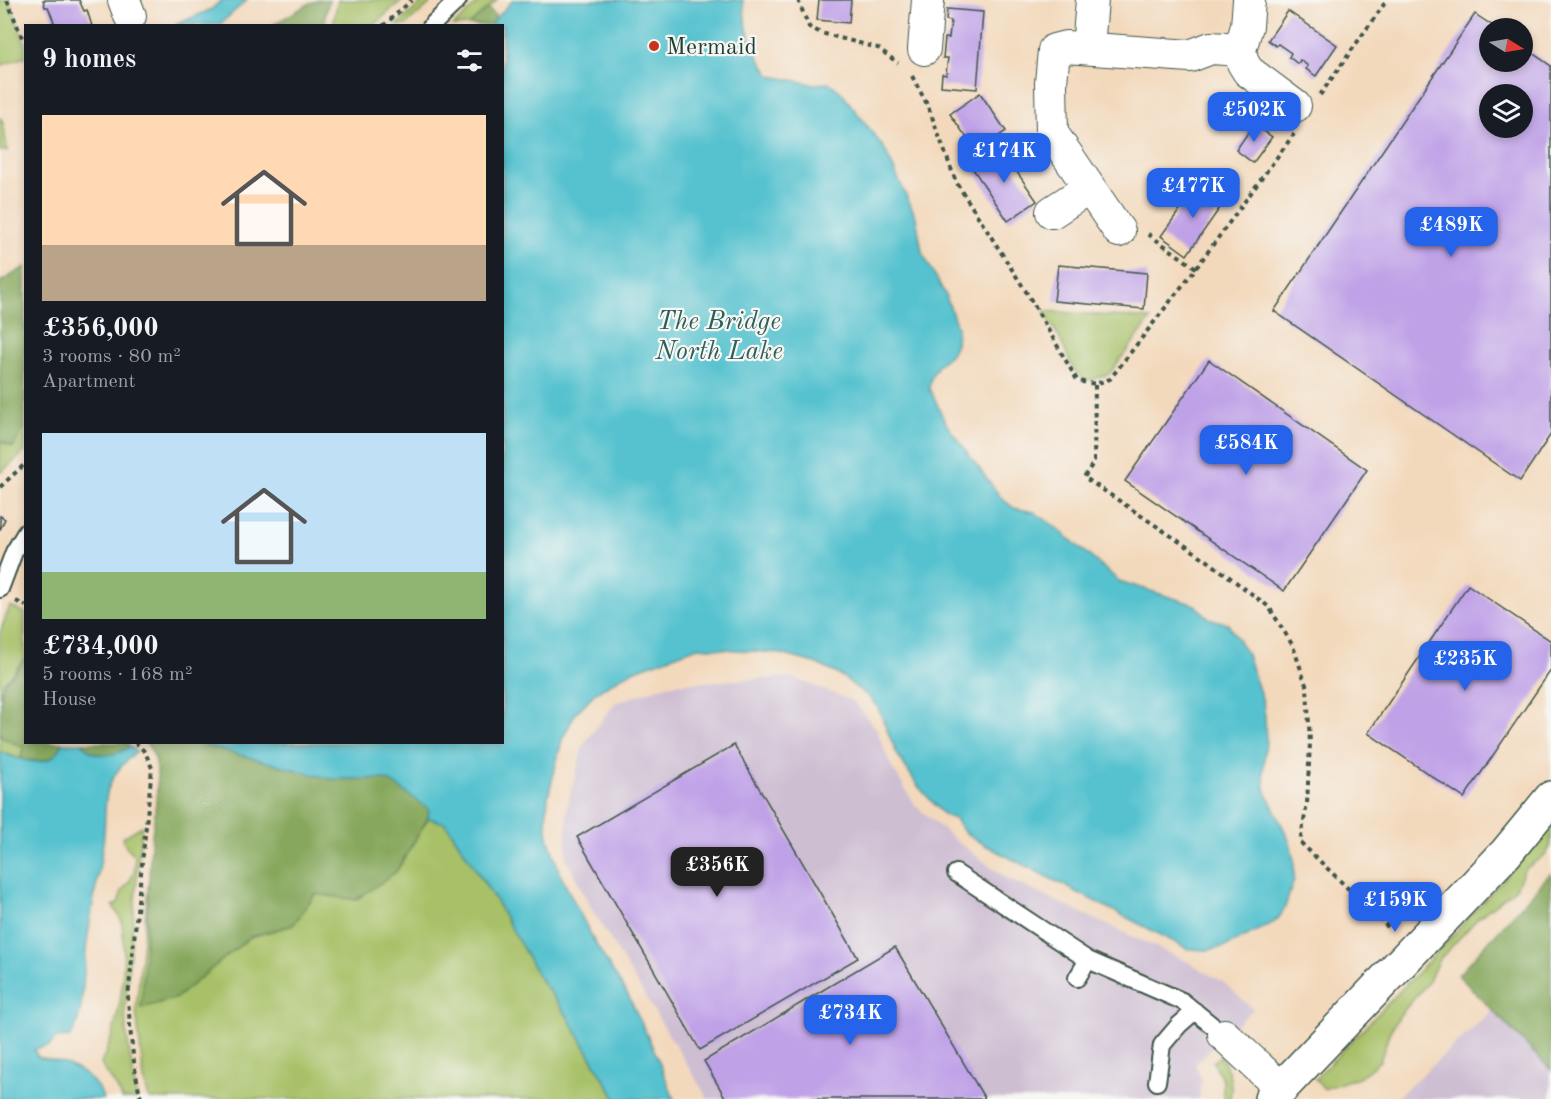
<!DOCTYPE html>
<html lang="en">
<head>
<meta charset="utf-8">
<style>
  :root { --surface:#171b24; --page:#20242c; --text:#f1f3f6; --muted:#9ea1a6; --accent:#2563eb }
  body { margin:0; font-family:"Old Standard TT",serif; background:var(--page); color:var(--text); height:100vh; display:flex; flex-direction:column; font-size:22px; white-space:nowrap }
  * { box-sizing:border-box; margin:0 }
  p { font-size:20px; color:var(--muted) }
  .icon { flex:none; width:33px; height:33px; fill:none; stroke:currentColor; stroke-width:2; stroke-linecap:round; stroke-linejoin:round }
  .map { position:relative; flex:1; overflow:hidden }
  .sheet { position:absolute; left:24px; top:24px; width:480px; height:720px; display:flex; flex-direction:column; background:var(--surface); border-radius:0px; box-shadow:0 3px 9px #0003 }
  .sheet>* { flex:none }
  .needle { width:39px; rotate:101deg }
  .buttons { position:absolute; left:1479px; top:18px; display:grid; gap:12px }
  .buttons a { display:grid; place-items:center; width:54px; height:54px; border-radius:50%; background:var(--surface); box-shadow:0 3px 9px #0003; font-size:30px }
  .price { position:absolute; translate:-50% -51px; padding:0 14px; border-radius:12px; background:var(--accent); color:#fff; font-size:20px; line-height:39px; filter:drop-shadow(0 2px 3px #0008) }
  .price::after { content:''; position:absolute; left:50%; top:36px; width:18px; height:14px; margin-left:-9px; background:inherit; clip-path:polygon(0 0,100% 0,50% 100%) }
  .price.on { background:#222; color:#fff }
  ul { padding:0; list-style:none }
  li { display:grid; align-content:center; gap:12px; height:318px; padding:0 18px }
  li span { display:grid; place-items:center; height:186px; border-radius:0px; color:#555 }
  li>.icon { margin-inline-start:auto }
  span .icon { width:108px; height:108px; fill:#fffc; stroke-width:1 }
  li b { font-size:26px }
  h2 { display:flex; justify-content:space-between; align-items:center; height:72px; padding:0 18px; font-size:26px }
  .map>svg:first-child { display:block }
  .industrial { fill:#cebed2 }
  .green { fill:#a8c167; stroke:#647f4e; stroke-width:1.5 }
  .forest { fill:#86a75c; stroke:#527248; stroke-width:1.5 }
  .water { fill:#56c2cf; stroke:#3a8082; stroke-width:1.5 }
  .building { fill:#bfa1e7; fill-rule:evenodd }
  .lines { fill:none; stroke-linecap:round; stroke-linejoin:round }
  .service-casing { stroke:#3f5448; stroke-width:20 }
  .minor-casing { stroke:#3f5448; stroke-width:34 }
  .tertiary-casing { stroke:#3f5448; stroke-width:36 }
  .path { stroke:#3f5448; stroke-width:4; stroke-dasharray:4.5 4.5; stroke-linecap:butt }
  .service { stroke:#fff; stroke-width:16 }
  .minor { stroke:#fff; stroke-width:32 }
  .tertiary { stroke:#fff; stroke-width:33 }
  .poi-dot { fill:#c8321e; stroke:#f6f6f2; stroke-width:2 }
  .labels { text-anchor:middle; stroke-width:4.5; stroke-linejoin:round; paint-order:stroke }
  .poi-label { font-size:24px; fill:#1f3d34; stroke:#f6f6f2; text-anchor:start }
  .water-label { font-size:26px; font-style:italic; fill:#2d5e5b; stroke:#f6f6f2 }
</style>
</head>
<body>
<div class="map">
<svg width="1551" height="1099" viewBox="0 0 1551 1099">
  <rect width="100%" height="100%" fill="#f6f6f2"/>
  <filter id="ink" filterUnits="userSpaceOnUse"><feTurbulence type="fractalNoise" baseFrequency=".0167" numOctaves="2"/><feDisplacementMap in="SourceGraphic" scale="12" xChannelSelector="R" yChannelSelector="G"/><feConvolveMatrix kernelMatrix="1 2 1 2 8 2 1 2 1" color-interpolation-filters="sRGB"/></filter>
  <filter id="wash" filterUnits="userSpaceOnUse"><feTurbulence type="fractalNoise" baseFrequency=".008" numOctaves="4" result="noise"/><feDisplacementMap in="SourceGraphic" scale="24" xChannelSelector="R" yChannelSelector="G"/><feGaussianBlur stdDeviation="1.35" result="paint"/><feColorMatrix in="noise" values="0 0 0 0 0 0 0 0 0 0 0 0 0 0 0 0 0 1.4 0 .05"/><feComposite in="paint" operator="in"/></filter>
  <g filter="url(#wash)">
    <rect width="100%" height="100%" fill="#f3d9bc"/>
    <path class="industrial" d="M790,677L853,701L876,728L891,766L916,806L955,840L1008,879L1188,962L1223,982L1253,1009L1195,1064L1202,1080L1199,1099H708L594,913L566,859L567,807L583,745L615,703L670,684Z
      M1549,959L1551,960V1099H1395Z"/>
    <path class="green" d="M0,0H9L25,43V57L2,65L0,60Z
      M338,0H402L374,25H333Z
      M425,0H434L406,25H397Z
      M481,0H497L469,25L453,26Z
      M0,117L4,125L7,151H0Z
      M1046,311L1151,319L1109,374L1090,380L1083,378L1074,370L1059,337L1044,312Z
      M25,426V452L0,473V441L13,447Z
      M10,606L25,613V660H24C14,672 2,682 0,697V632Z
      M0,733L3,738L23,747L21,759L0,752Z
      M428,818L445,823L453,834L494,898L541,980L566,1014L616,1099H149L144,1079L136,1010L149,878L146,951L141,1008L176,998L250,937L293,925L315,894L396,872Z
      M142,826L125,1008L126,1030L137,1099H122C121,1090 106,1074 101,1064C121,1021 127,970 122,923C121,917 116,912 113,906L118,903L122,891L130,881L134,871L135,856L125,845L123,837Z
      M1551,826V846L1546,854L1524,870L1516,888L1479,917L1438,961L1429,981L1400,1015L1390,1031L1380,1061L1361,1076L1324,1089L1315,1079L1444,945Z
      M1220,1056C1230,1069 1233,1083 1230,1099H1223V1080L1213,1062Z"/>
    <path class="forest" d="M318,0H329L325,17L326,25H273L310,3Z
      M488,8L497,17L490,25H469Z
      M25,267V426L13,447L0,441V282Z
      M24,659L25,660L26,742L63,743C55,763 40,763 21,759L23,747L3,738L0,733L1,693L5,681L13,675Z
      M82,743H127L130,746C115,757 94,760 82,743Z
      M146,743H196L331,779H383L391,782L429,809L428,818L396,872L356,900L315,894L293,925L250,937L176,998L141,1008C146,954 147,900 151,846C153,823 160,785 156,763C154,756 151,748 146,743Z
      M1551,873V1070L1458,975Z"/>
    <path class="water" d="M222,0H247L219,25H175L210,10Z
      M513,0H743C745,31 752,51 771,76L813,84L830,83L841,92L884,148L916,217L922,252L946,296L957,327L956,343L951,354L939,364L931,377L929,389C937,401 940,413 947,425L1001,498L1014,508L1034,512L1053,525L1119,581L1195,605L1209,618L1228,624L1246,652L1263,702L1265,717L1266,740L1263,773L1264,783L1266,792L1290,842L1294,860V880L1285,907L1280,916L1273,923L1226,946L1208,950L1188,949L987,846L964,832L955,819L944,815L918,786L897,754L878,708L870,698L840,675L815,663L777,653L698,647L630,672L596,692L575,714L562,740L548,797L546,820L548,837L560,874L595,943L629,997L655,1052L674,1099H616L566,1014L541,980L494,898L453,834L445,823L428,818L429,809L391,782L383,779H331L196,743L502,742V26L490,25Z
      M63,743H82C94,760 115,757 130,746L136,752C124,762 113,774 108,789C103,806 106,825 103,843C98,883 88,922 85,962C82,986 84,1017 70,1037L56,1038L49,1046L34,1049L38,1057C66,1062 92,1071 104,1099H0V752C23,761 51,772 63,743Z"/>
    <g id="blocks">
      <path class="building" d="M43,0H79L84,11L87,10L92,26H53L52,23L54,22L48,7H45Z
        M819,0H851L849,23L817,20Z
        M947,9L983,12L977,89L941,86L942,74L946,75L947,65L948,58H943L945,38H949L951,21L946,20Z
        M1288,11L1337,45L1316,76L1306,69L1308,66L1300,60L1298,64L1289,57L1291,53L1278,44L1276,46L1268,40Z
        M1475,14L1496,28H1490V62H1522V46L1551,66V434L1520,481L1274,311ZM1490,94H1522V128H1490Z
        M980,93L1006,131L976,151L950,114Z
        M1254,124L1272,137L1253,163L1236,150Z
        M999,146L1037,201L1008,221L971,166Z
        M1199,183L1224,202L1187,255L1161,236Z
        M1058,265L1147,273L1144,309L1054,301Z
        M1209,360L1367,470L1284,591L1125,481Z
        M0,516L5,519L0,530Z
        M1468,585L1551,641V670L1464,798L1368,733Z
        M734,745L858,958L700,1050L577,837Z
        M895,947L985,1099H726L704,1061Z"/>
    </g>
  </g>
  <g filter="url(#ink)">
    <use href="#blocks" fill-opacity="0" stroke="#3f5448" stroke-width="1.5"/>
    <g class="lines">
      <defs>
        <path id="service" d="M431,26L458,0
          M0,589L14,552L26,532
          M956,873L1088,960L1182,1001L1224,1035
          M1077,978L1088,960
          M1157,1082L1162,1045L1179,1025L1195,1011"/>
        <path id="minor" d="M124,0L130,16
          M1088,48L1092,0
          M924,49L928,0
          M1240,50L1243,63L1248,71L1295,106
          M1052,212L1089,188
          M1119,231L1052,133L1051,83L1054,50L1066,47L1190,56L1211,48L1240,50L1247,26L1249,0
          M1224,1035L1282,1089"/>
        <path id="tertiary" d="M1271,1099L1506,853L1551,798"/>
      </defs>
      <use href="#service" class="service-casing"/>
      <use href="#minor" class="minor-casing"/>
      <use href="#tertiary" class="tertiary-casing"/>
      <path class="path" d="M7,0L23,40
        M798,0L809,27L821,33L878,48L898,63
        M383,26L412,0
        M912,76L928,106L956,182L1027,293L1077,380C1090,385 1097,384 1110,379L1196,268L1294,134
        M1320,95L1387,0
        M1148,234L1196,268
        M1095,385L1094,462L1084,477L1208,561L1269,607L1293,646L1307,688L1310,743L1307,804L1300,842L1391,930
        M0,487L26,463
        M16,601L26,606
        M135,742L145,752L152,768L128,997C130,1032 133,1065 141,1099"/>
      <use href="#service" class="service"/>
      <use href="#minor" class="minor"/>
      <use href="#tertiary" class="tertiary"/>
    </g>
  </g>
  <circle class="poi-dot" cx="654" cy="46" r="6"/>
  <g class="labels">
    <g class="poi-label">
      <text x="666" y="54">Mermaid</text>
    </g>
    <g class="water-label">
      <text x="719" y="329">The Bridge<tspan x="719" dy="30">North Lake</tspan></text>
    </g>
  </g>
</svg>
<div class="buttons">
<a><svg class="needle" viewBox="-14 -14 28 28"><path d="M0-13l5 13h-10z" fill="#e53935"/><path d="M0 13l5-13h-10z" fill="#9ea1a6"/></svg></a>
<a><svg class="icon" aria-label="layers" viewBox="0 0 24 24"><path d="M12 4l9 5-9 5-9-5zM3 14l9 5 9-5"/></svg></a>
</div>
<b class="price" style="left:1254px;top:143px">£502K</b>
<b class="price" style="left:1004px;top:184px">£174K</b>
<b class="price" style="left:1193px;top:219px">£477K</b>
<b class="price" style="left:1451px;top:258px">£489K</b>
<b class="price" style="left:1246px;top:476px">£584K</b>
<b class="price" style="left:1465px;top:692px">£235K</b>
<b class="price on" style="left:717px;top:898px">£356K</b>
<b class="price" style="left:1395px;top:933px">£159K</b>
<b class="price" style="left:850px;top:1046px">£734K</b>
<section class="sheet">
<h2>9 homes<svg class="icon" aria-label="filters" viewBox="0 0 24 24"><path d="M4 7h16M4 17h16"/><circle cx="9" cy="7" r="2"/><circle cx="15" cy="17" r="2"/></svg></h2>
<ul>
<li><span style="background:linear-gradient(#ffd9b3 70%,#b9a48a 0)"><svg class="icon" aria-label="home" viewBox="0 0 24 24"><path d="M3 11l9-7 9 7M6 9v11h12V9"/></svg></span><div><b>£356,000</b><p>3 rooms · 80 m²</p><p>Apartment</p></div></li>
<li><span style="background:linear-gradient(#bfe0f5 75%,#8fb573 0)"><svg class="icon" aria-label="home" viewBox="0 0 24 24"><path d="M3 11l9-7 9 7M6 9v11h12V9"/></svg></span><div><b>£734,000</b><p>5 rooms · 168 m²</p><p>House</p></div></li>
</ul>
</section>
</div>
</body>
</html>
